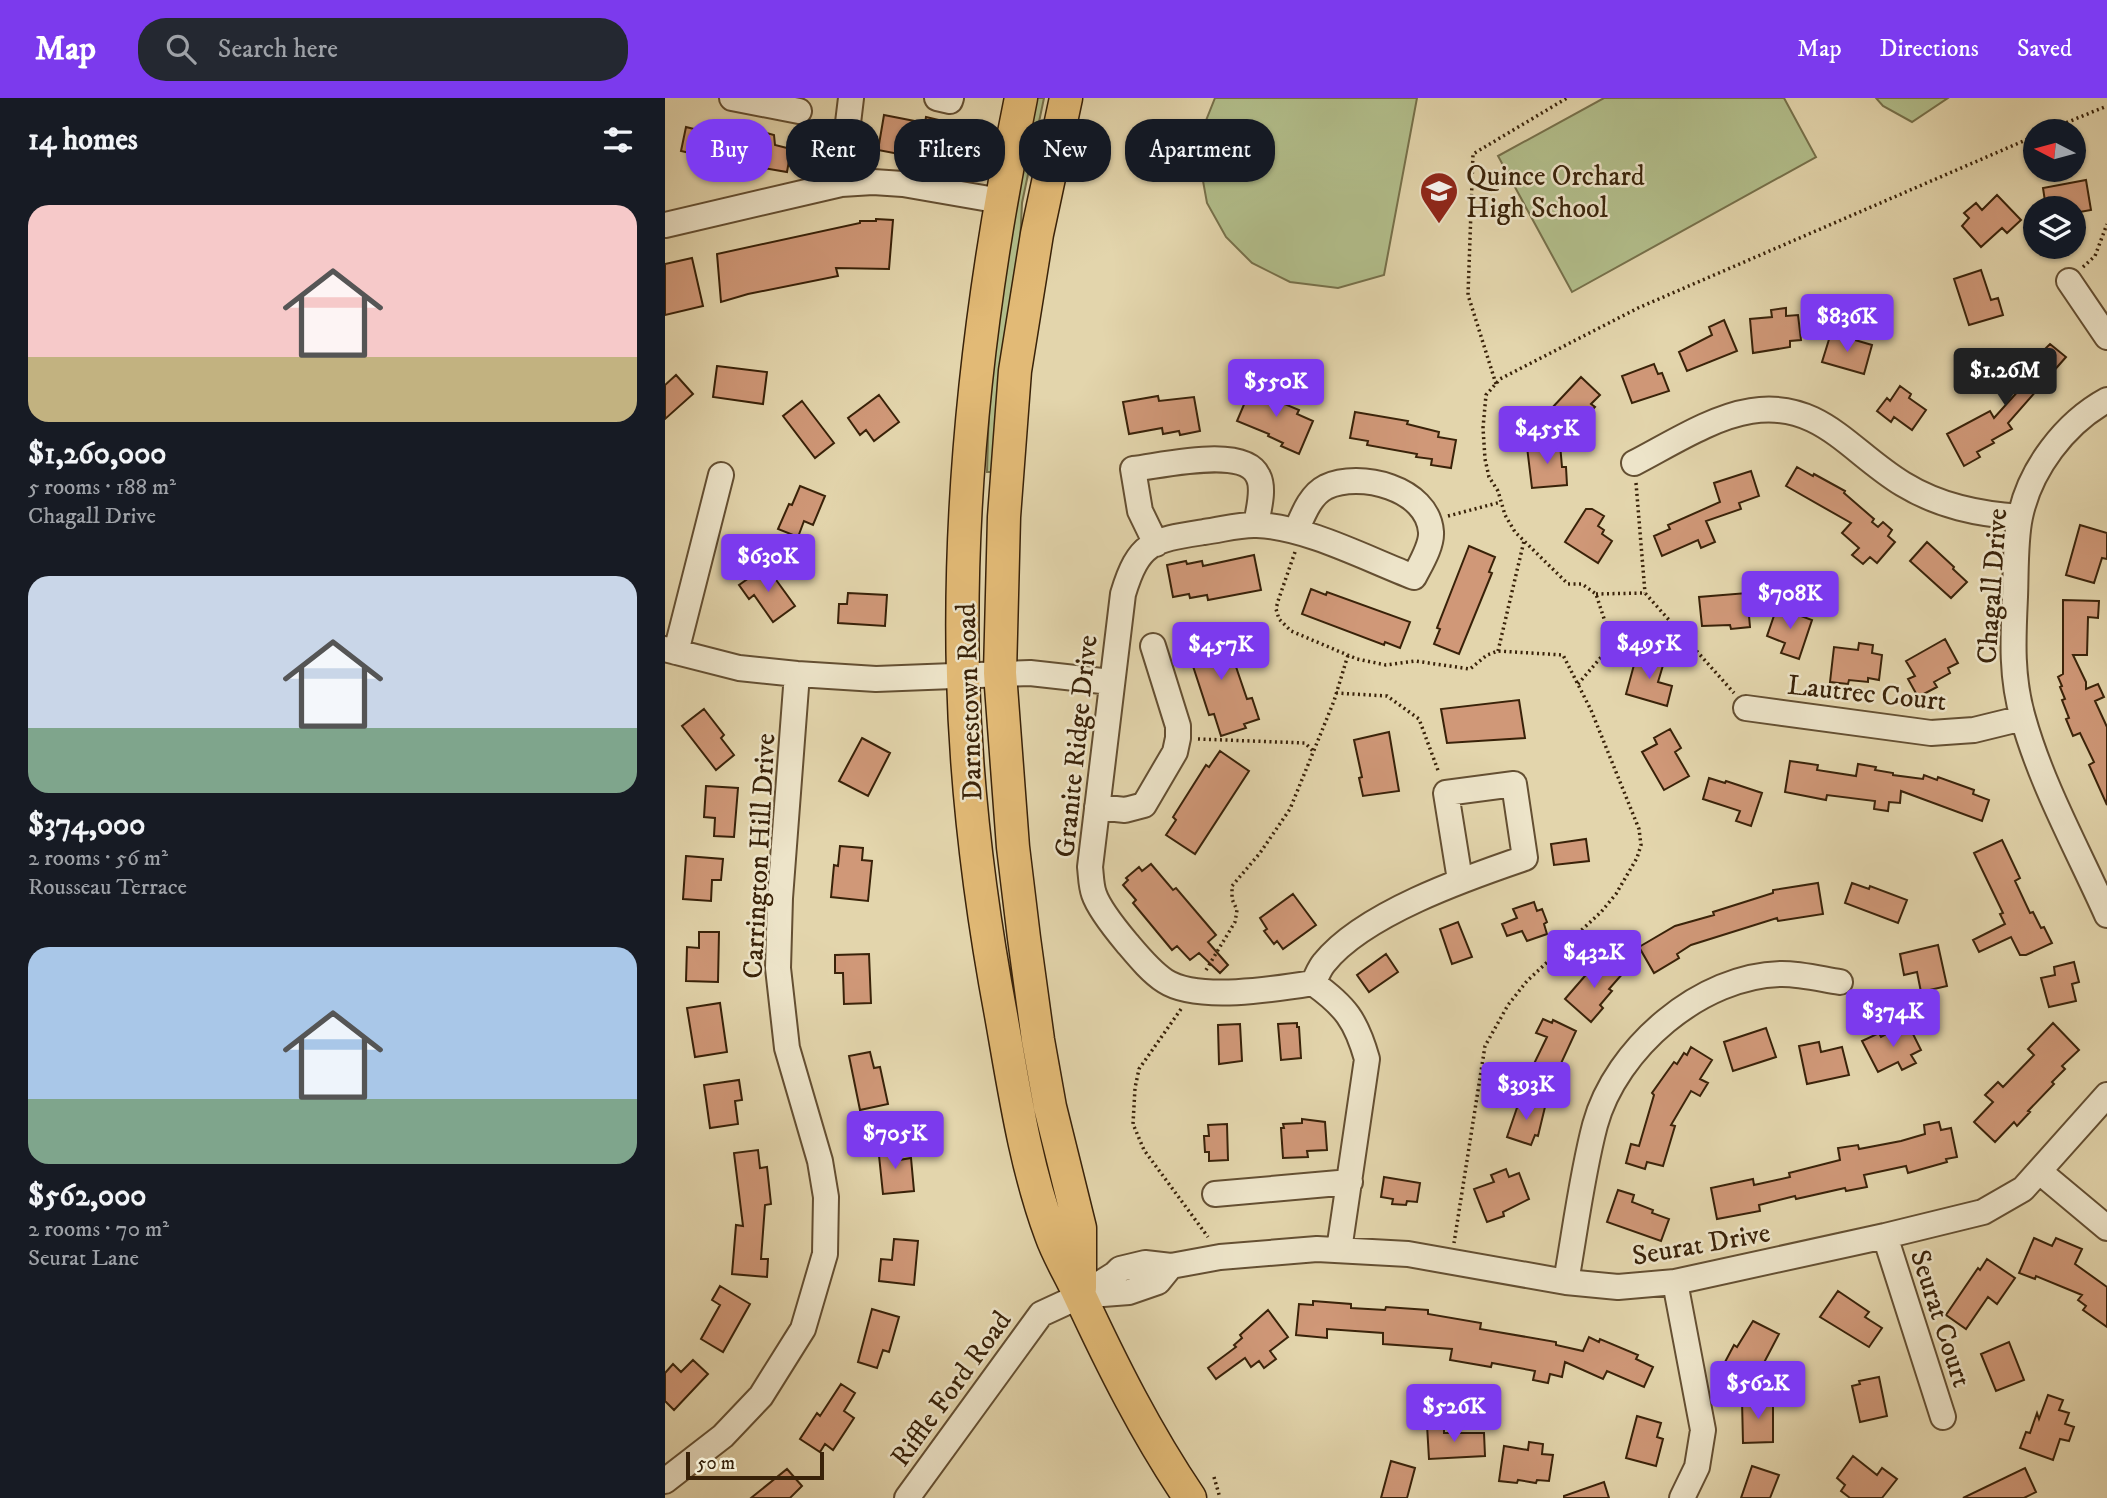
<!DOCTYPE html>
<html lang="en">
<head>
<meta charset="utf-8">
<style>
  :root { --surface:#171b24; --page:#242831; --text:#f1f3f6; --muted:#9ea1a6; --accent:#7c3aed }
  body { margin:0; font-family:"IM FELL DW Pica",serif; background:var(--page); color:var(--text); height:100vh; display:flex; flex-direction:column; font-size:26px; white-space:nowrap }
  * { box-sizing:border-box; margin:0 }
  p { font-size:23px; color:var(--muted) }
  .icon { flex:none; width:38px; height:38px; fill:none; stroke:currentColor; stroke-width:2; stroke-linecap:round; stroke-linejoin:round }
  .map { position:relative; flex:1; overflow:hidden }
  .panel { display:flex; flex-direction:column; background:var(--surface); width:665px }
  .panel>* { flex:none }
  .top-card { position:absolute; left:21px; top:21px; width:665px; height:63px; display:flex; gap:14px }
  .needle { width:46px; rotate:276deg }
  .controls { position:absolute; left:1358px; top:21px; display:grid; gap:14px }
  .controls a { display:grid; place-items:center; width:63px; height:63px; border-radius:50%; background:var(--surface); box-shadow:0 2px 5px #0004; font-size:35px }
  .scale { position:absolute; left:21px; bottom:18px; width:138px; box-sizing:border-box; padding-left:7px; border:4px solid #392209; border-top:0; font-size:19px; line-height:24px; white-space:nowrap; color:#392209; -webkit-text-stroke:5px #ede4c9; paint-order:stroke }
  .price { position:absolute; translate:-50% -60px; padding:0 16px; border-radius:7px; background:var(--accent); color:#fff; font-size:23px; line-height:46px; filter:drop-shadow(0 2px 4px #0008) }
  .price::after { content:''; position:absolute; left:50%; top:42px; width:21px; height:16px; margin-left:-10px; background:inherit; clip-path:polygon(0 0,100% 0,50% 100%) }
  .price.on { background:#222; color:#fff }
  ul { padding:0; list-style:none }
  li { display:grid; align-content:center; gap:14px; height:371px; padding:0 28px }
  li span { display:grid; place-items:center; height:217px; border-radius:21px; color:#555 }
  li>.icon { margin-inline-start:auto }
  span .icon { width:126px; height:126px; fill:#fffc; stroke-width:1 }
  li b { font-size:30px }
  h2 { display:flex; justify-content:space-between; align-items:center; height:84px; padding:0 28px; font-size:30px }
  .pill { padding:0 24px; border-radius:28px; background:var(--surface); box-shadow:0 2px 5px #0004; font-size:24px; line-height:63px }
  .pill.on { background:var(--accent); color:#fff }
  header { display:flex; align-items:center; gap:42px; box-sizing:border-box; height:98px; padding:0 35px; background:var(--accent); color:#fff }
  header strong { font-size:33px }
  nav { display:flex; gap:38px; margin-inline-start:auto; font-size:24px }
  .search { width:490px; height:63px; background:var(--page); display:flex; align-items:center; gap:18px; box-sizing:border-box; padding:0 24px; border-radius:28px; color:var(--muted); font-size:26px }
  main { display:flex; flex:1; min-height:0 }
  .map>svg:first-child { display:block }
  .green { fill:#b2be8b; stroke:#76704a; stroke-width:2 }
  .building { fill:#d09878; stroke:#392209; stroke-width:2 }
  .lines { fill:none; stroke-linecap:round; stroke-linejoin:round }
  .minor-casing { stroke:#644f32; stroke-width:28 }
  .major-casing { stroke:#392209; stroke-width:35 }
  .path { stroke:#392209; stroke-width:3.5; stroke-dasharray:2 3.5; stroke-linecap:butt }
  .minor { stroke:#ede4c9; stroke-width:24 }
  .major { stroke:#e2ba76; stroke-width:32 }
  .labels { text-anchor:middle; stroke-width:5; stroke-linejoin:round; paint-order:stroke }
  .poi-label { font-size:28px; fill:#392209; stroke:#ede4c9; text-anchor:start }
  .street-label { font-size:28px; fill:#392209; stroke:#ede4c9 }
</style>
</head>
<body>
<header>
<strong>Map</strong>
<div class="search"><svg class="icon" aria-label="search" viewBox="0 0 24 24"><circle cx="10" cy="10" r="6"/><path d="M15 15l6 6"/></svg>Search here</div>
<nav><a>Map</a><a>Directions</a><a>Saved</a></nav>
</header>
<main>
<section class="panel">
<h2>14 homes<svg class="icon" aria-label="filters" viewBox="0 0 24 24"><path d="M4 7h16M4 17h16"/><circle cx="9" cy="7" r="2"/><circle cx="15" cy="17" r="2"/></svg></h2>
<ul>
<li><span style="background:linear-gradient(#f6c9c9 70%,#c2b280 0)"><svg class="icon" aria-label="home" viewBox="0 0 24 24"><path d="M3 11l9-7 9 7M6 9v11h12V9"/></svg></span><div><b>$1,260,000</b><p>5 rooms · 188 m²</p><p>Chagall Drive</p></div></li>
<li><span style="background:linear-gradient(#c9d6e8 70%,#7fa58c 0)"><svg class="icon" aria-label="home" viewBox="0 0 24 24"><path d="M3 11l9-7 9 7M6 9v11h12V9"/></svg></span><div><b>$374,000</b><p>2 rooms · 56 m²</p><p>Rousseau Terrace</p></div></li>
<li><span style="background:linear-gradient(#a9c7e8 70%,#7fa58c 0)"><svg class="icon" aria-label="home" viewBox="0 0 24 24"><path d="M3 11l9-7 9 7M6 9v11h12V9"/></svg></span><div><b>$562,000</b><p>2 rooms · 70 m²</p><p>Seurat Lane</p></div></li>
</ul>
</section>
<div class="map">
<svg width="1442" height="1400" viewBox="0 0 1442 1400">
  <rect width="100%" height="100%" fill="#e3d5ac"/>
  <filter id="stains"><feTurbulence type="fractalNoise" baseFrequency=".00286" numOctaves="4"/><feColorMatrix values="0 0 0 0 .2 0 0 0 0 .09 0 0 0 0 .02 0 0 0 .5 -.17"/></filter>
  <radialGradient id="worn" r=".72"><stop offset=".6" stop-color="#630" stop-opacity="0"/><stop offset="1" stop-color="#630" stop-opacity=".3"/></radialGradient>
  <path class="green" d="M370,0H379L357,105L354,169L330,374H322L324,308L332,220Z
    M550,0H752L719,177L673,190L625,184L587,165L561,139L542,105L534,61L538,30Z
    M939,0H1119L1151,59L907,194L833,58Z
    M1211,0H1283L1247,24L1218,8Z"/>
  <path class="building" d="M219,17L260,25L261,19L278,23L271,63L213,52Z
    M76,28L109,37L110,47L126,51L122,74L69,65L16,53L21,29L37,33L38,29L74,37Z
    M1421,82L1426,112L1409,115V110H1381L1378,90Z
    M1332,97L1356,122L1342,135L1337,130L1316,149L1297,128L1304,120L1299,115L1311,105L1317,112Z
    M211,121L228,122L224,171L171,170L173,178L83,196L56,204L52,156L195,125V123H211Z
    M27,160L38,208L0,217V166Z
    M1316,172L1326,202L1333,200L1338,217L1304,227L1289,181Z
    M1121,210V218L1133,217L1136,242L1125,243V249L1088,255L1085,221L1107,219L1106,212Z
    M1059,222L1072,253L1022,273L1014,254L1047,237L1044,229Z
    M1166,235L1207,247L1199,276L1157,264Z
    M1385,246L1401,259L1343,325L1347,331L1327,342L1329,345L1312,354L1315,359L1299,368L1282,336L1325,313L1329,320L1355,291L1347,284L1373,255L1374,257Z
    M989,266L993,276L997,275L1004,293L967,305L957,278Z
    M52,268L102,274L98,306L48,299Z
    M11,277L28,296L0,321V287Z
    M916,279L935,297L926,306L930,309L909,332L886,311Z
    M1235,288L1246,296L1244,300L1261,312L1247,332L1229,319L1226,324L1212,313L1222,300L1225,303Z
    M586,290L601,297L603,292L619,299L617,305L634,312L632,316L648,323L634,356L616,348L618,345L603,338L604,336L572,323Z
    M214,297L234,324L209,343L201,332L195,337L183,320Z
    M493,298L494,303L529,299L535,333L515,337L514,333L498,336L497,330L464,336L458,304Z
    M137,303L169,345L150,360L118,318Z
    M690,314L743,323L742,326L774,334L773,339L791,342L786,370L766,367L767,361L751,359L752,356L702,347L703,343L685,340Z
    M895,346L897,369H901L902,387L867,390L862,349Z
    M1132,369L1148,378L1149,376L1180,393L1179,395L1209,421L1207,424L1213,429L1218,424L1227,432L1223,438L1230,444L1212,465L1205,459L1198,466L1187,457L1194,450L1177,435L1186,425L1121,388Z
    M1086,373L1094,398L1074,405L1076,411L1041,423L1050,444L1036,450L1033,442L997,458L989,438L1005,431L1003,427L1055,404L1049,385Z
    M135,388L160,398L148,427L139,423L133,439L113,431L124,406L127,407Z
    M921,411H927L939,418L933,428L939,432L937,436L947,443L933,465L900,444Z
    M1415,427L1442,435V461L1437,460L1429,485L1401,477Z
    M1262,444L1289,469L1288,471L1302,484L1286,500L1245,463Z
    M804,448L830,459L824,474L827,475L794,556L769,546L775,531L772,530Z
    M589,457L596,492L543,502L542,497L525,500L524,496L508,499L502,467L521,463L522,466L537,463L538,468Z
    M101,468L130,508L108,524L89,497L84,501L74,487Z
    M646,491L661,497L662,494L745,524L735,550L720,544L719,547L637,516Z
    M183,495L222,497L220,528L173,525L174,506H182Z
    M1082,495L1085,529L1066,531L1065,527L1037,528L1034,499Z
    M1398,502L1434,503L1433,520L1423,519L1422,557H1408L1421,584V591L1433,586L1439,599L1430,603L1442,629V707L1424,667L1429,664L1415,635L1408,638L1401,621L1404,620L1397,602L1400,601L1395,589L1397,588L1393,579L1398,576Z
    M1112,509L1147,522L1134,561L1116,555L1120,545L1102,538Z
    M544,527L546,532L554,530L566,564L569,563L582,601L587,600L594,621L579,626L581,630L556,638L549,616L544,617L525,559L529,557L524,540L532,537L530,532Z
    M1280,541L1293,565L1283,570L1285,575L1269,584L1272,589L1253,599L1243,581L1250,578L1241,563Z
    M1194,545L1208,547L1207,555L1217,557L1214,582L1203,580V584L1184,582L1183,586L1165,584L1169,549L1193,552Z
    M972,556L999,564L993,584L1007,588L1002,608L961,596Z
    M854,602L860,640L782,645L776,611Z
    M39,611L59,637L56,640L69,657L51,672L17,628Z
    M1005,631L1016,650L1010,654L1024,678L999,692L977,654L992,646L989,640Z
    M724,634L734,693L698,698L694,680L697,679L689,642Z
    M197,640L225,655L203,698L174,683Z
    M555,653L584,673L530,756L501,737L511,722L508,719L541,667L544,669Z
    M1125,663L1153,667L1152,672L1191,678L1193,666L1211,669L1210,672L1228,675V677L1258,681L1259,677L1272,682L1273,679L1309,692L1308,696L1324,702L1317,723L1236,693L1235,705L1224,704L1223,713L1209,711L1210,703L1162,697L1161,702L1120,694Z
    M1044,680L1060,685L1061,683L1097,695L1086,728L1071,723L1075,713L1038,701Z
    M41,688L73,690L69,739L49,738L50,720L39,719Z
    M921,741L924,763L889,767L886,746Z
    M1337,742L1355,780L1350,783L1365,815L1368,814L1376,830L1379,829L1387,845L1361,857H1355L1346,839L1314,854L1308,842L1340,826L1335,816L1338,815L1309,755Z
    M175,748L198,750L197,762L207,763L203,803L166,799L169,767L173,768Z
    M21,758L58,761L56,782H47L46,803L18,801Z
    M486,766L508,792L511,790L551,837L543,844L563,867L555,875L534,855L525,862L512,848L507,852L468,805L471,802L458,787L463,782L461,780L474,769L477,773Z
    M1153,785L1158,816L1113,823L1112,820L1026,847L1012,856L1014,860L989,875L974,849L1010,828L1049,817L1048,814L1108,795V792Z
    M1187,785L1204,791L1205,788L1242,802L1233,825L1180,805Z
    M628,796L651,827L618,851L612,843L609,846L599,833L602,831L595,820Z
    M869,804L872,813L877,811L882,824L879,826L882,836L862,843L857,833L842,838L837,826L852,820L848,811Z
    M793,824L807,859L787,866L775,831Z
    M34,834H54L53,884L21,883L22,849L34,850Z
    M1273,847L1282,888L1256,894L1252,874L1239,877L1235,856Z
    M204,856L206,905L179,906L178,875H170V857Z
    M721,856L733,874L704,894L692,877Z
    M932,864L941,872L947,864L959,874L944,891L947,893L935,907L938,910L926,924L900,901Z
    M1409,864L1414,884L1407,886L1411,903L1384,909L1376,880L1390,877L1389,869Z
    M55,905L62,954L30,959L22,910Z
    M878,921L887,925L888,922L911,933L887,985L865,974L882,939L871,935Z
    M632,925V929H634L636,960L616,962L613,926Z
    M1388,925L1414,952L1397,968L1400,971L1387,984L1389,986L1363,1013L1365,1014L1352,1028L1349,1024L1330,1044L1309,1024L1328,1004L1320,997L1333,984L1338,989L1369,957L1363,951Z
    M575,926L577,963L554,966L553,927Z
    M1244,928L1256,952L1246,957L1251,965L1237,972L1233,964L1213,974L1197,943L1214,935L1216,939L1233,930L1234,933Z
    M1101,930L1111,959L1068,973L1059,944Z
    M1154,944L1156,954L1177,949L1184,977L1142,986L1134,948Z
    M1026,949L1047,962L1035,981L1043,985L1035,998L1026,993L1006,1027L1010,1028L998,1068L982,1064L980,1071L961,1065L966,1046L974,1048L989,997L987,995L1009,964L1012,966L1019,955L1022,957Z
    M205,954L209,970L215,969L223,1006L195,1012L184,958Z
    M74,982L77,1002L70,1003L73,1026L45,1030L39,987Z
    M855,1001L880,1009L873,1038L870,1037L866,1047L842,1039Z
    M637,1021L660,1024L662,1052L642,1053L643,1059L618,1060L616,1030H619L618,1026L637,1025Z
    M1274,1024L1276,1032L1286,1030L1292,1059L1281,1061L1282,1064L1243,1075L1241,1068L1199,1077L1202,1089L1181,1093L1180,1090L1131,1101L1130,1098L1094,1107L1095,1113L1052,1121L1046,1090L1088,1081L1089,1087L1125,1079L1124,1075L1175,1062L1173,1050L1193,1047L1194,1051L1236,1043L1260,1036L1259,1027Z
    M562,1026L563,1062L544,1063V1054H540L539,1038H544L543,1027Z
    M233,1046L234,1062L246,1060L249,1093L218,1096L213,1048Z
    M93,1052L95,1070L102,1069L106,1106L100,1107L96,1161H103L102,1179L67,1176L71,1127L78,1128L69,1055Z
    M841,1071L844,1079L854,1075L864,1101L838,1114L839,1118L822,1124L809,1091L829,1084L826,1077Z
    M719,1079L755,1085L752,1104L742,1103L741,1107L727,1106L728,1101L716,1099Z
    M953,1092L969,1097L967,1104L988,1112L987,1115L1004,1121L996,1143L942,1124Z
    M1369,1140L1387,1148L1391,1140L1417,1151L1410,1166L1442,1189V1229L1418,1212L1421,1208L1413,1202L1417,1197L1371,1178L1370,1181L1354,1175Z
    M229,1141L253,1143L249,1187L214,1183L216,1161L227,1162Z
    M1322,1161L1350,1180L1332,1206L1323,1199L1301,1231L1281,1217L1313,1170L1315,1172Z
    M55,1188L85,1206L58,1254L36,1241L55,1207L47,1202Z
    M1173,1193L1204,1214L1200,1219L1217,1230L1204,1249L1155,1219Z
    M648,1203L686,1206V1210L720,1212L721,1209L763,1212V1216L816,1225L815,1231L891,1244V1247L918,1253L924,1239L934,1244L935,1241L973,1257L971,1261L988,1269L979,1289L942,1273L938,1281L900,1264L897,1279L885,1276L883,1285L868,1282L870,1273L827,1265L826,1269L785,1262L787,1251L718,1246V1235L662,1231V1240L631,1237L634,1206L648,1207Z
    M207,1211L234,1219L224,1254L218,1252L212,1270L193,1264Z
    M603,1212L623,1239L605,1253L611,1261L599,1270L594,1263L586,1269L580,1260L551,1281L543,1270L571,1249L569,1247L577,1240L575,1237Z
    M1088,1223L1114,1236L1091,1280L1060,1264L1069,1247L1072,1249Z
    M1344,1244L1359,1282L1331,1293L1316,1256Z
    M28,1262L43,1276L9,1312L0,1303V1275L8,1266L16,1274Z
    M1214,1279L1222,1318L1195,1324L1187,1288L1195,1286L1194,1283Z
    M176,1286L190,1295L179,1313L189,1320L168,1352L160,1346L155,1354L135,1341L152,1315L155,1318Z
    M1383,1297L1398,1302L1394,1312L1404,1315L1400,1326L1409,1329L1404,1343L1395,1341L1388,1362L1355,1350L1361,1334L1365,1335L1372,1315L1374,1321Z
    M1077,1302H1108V1344L1078,1345Z
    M972,1318L996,1325L992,1339L998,1341L991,1368L961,1360Z
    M779,1326V1335H819L820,1358L764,1361L762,1327Z
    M864,1344L878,1346L877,1356L888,1357L884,1383L872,1382L871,1385L853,1382L852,1385L834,1383L839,1348L863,1352Z
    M1188,1358L1212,1377L1217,1370L1232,1381L1217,1400H1185L1176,1393L1180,1387L1172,1380Z
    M726,1363L750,1370L742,1400H716Z
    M1087,1368L1114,1377L1105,1400H1076Z
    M1360,1370L1371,1394L1359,1400H1298Z
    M122,1371L137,1388L125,1400H86Z
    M939,1384L944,1400H899V1398Z"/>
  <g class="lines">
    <defs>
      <path id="minor" d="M67,0L134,13
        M186,0L183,25L191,85
        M272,0L285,3L286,0
        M0,127L176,86L208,84L238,86L336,103
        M1404,183L1442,239
        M1442,302C1400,325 1365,371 1355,419C1350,442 1351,474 1350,499C1348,541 1346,579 1358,620C1377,688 1413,752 1442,817
        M969,365C1004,347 1047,319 1086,313C1155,302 1185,354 1238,386C1274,408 1313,416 1355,419
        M631,433C638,417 645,397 661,389C695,373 763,390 766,434C767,448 755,467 749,479C702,461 642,429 592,427C575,426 556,432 539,434C488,442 474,443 458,496L425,769C426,777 426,788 429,796C434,811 452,833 462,845C473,858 486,874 500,883C532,904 611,891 648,885C680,908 691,922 702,961L674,1152
        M491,446L475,413L468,371C496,368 579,347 593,378C600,391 593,413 591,427
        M0,551L74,570L132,576L211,581L365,575L446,584
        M11,554L56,377
        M1081,610L1266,635L1309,632L1358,620
        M432,709L460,712L479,707L510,654L513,640V628L488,548
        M648,885C652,878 654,871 659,865C698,816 801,780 860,760L849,686L781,695L795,782
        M1375,1074L1442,1130
        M550,1096L685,1084
        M1220,1138L1278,1319
        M901,1184C910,1133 917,1076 930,1027C951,950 1036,877 1117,876C1136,876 1156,881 1175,884
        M1010,1184L1038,1332L1032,1369L1017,1400
        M425,1197L464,1194L493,1184L506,1168
        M0,1383L58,1338L96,1298L138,1231L160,1156L161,1099L155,1063L122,950L113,870L115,800L132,576
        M242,1400L376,1216L415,1198L450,1176L455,1171L480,1165L506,1168L555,1159L652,1151L743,1156L901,1184L953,1189L1010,1184L1220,1138L1318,1114L1358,1091L1442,997"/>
      <path id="major" d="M356,0C317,189 293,384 298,578C301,692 315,805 336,917C349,990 360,1067 386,1137C393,1157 405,1176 414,1196C447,1267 481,1335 525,1400
        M401,0L372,136L350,273L339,419L335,575L348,749L359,840L373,942L385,1009L415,1130V1190"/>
    </defs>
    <use href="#minor" class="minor-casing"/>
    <use href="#major" class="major-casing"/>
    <path class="path" d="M1381,33L1442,8
      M1418,169L1430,158L1442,126
      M831,286L803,197L808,56L902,0
      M971,385L980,495
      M783,418L836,404
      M630,454L613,503L611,511L614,521L626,533L692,561L721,567L750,563L805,571L822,557L833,553L898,557L926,612L974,731L976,747L972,760L951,796L936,814L862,883L843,907L820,948L789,1145
      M931,496L980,495L1069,595
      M833,553L859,443
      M913,586L938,557L945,539L931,496L917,486H903L850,434L840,417L833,393L824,379L820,361L818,330L821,297L835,281L973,210L1370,38
      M671,595L722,598L754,621L774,675
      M533,641L640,645L649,654
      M541,872L570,824L572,812L567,801V788L595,755L625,711L669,603L683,557
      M516,911L474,971L470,990L468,1026L479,1052L543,1139
      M549,1379L555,1400"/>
    <use href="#minor" class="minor"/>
    <use href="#major" class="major"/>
  </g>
  <defs>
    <symbol id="school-pin" viewBox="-11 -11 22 30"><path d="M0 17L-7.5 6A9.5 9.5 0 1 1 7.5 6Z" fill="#8f2418" stroke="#ede4c9"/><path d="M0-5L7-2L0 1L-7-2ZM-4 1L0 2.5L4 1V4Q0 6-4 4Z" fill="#fff"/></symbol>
  </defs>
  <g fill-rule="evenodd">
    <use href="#school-pin" x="752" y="71" width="44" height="60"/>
  </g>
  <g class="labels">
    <g class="poi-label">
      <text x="801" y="87">Quince Orchard<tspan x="801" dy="32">High School</tspan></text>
    </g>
    <g class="street-label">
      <text transform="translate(1326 488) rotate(-86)" y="10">Chagall Drive</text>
      <text transform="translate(1202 594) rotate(6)" y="10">Lautrec Court</text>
      <text transform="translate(303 604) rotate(-92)" y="10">Darnestown Road</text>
      <text transform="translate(410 648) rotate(-84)" y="10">Granite Ridge Drive</text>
      <text transform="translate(93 758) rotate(-87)" y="10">Carrington Hill Drive</text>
      <text transform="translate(1036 1145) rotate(-10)" y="10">Seurat Drive</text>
      <text transform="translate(1277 1220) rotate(72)" y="10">Seurat Court</text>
      <text transform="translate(285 1290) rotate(-54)" y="10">Riffle Ford Road</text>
    </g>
  </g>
  <rect width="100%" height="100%" filter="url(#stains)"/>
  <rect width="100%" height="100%" fill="url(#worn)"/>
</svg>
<div class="controls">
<a><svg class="needle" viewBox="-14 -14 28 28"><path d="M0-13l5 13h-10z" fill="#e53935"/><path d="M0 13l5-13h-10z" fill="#9ea1a6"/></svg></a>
<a><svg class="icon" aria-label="layers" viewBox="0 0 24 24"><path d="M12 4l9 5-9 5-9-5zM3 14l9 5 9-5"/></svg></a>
</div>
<div class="scale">50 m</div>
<b class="price" style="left:1182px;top:256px">$836K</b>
<b class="price on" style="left:1340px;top:310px">$1.26M</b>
<b class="price" style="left:611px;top:321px">$550K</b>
<b class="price" style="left:882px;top:368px">$455K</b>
<b class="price" style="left:103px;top:496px">$630K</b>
<b class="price" style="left:1125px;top:533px">$708K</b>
<b class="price" style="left:984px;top:583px">$495K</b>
<b class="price" style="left:556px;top:584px">$457K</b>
<b class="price" style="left:929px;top:892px">$432K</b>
<b class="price" style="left:1228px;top:951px">$374K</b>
<b class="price" style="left:861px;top:1024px">$393K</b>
<b class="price" style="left:230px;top:1073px">$705K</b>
<b class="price" style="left:1093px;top:1323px">$562K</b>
<b class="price" style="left:789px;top:1346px">$526K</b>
<div class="top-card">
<a class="pill on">Buy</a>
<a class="pill">Rent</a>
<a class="pill">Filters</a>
<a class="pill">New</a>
<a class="pill">Apartment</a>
</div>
</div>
</main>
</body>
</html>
